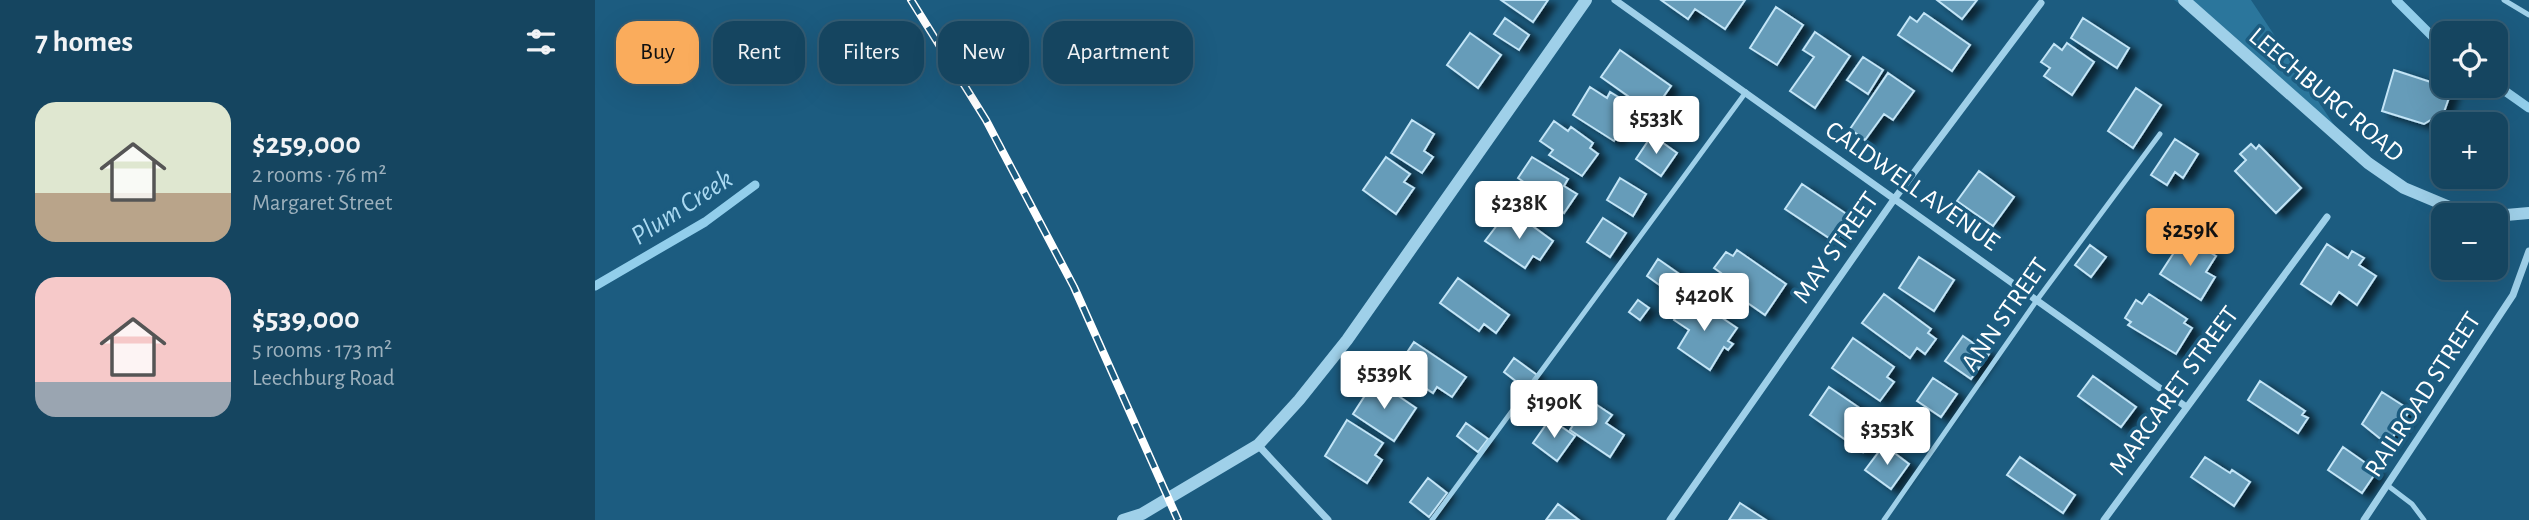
<!DOCTYPE html>
<html lang="en">
<head>
<meta charset="utf-8">
<style>
  :root { --surface:#154560; --page:#224f69; --text:#f1f3f6; --muted:#9db1bd; --line:#345d75; --accent:#faac5c }
  body { margin:0; font-family:"Alegreya Sans",sans-serif; background:var(--page); color:var(--text); height:100vh; display:flex; flex-direction:column; font-size:26px; white-space:nowrap }
  * { box-sizing:border-box; margin:0 }
  p { font-size:23px; color:var(--muted) }
  .icon { flex:none; width:38px; height:38px; fill:none; stroke:currentColor; stroke-width:2; stroke-linecap:round; stroke-linejoin:round }
  .map { position:relative; flex:1; overflow:hidden }
  .drawer { display:flex; flex-direction:column; background:var(--surface); width:595px }
  .drawer>* { flex:none }
  .top-card { position:absolute; left:21px; top:21px; width:665px; height:63px; display:flex; gap:14px }
  .fabs { position:absolute; left:1836px; top:21px; display:grid; gap:14px }
  .fabs a { display:grid; place-items:center; width:77px; height:77px; border-radius:14px; background:var(--surface); box-shadow:0 7px 28px #0002,0 0 0 2px var(--line); font-size:35px }
  .price { position:absolute; translate:-50% -60px; padding:0 16px; border-radius:7px; background:#fff; color:#222; font-size:23px; line-height:46px; filter:drop-shadow(0 2px 4px #0008) }
  .price::after { content:''; position:absolute; left:50%; top:42px; width:21px; height:16px; margin-left:-10px; background:inherit; clip-path:polygon(0 0,100% 0,50% 100%) }
  .price.selected { background:var(--accent); color:#111 }
  ul { padding:0; list-style:none }
  li { display:flex; align-items:center; gap:21px; height:175px; padding:0 35px }
  li span { display:grid; place-items:center; flex:none; width:196px; height:140px; border-radius:21px; color:#555 }
  li>.icon { margin-inline-start:auto }
  span .icon { width:84px; height:84px; fill:#fffc; stroke-width:1 }
  li b { font-size:30px }
  h2 { display:flex; justify-content:space-between; align-items:center; height:84px; padding:0 35px; font-size:30px }
  .pill { padding:0 24px; border-radius:21px; background:var(--surface); box-shadow:0 7px 28px #0002,0 0 0 2px var(--line); font-size:24px; line-height:63px }
  .pill.selected { background:var(--accent); color:#111 }
  main { display:flex; flex:1; min-height:0 }
  .map>svg:first-child { display:block }
  .green { fill:#2b769c }
  .lines { fill:none; stroke-linecap:round; stroke-linejoin:round }
  .stream { stroke:#92ceeb; stroke-width:9 }
  .building { fill:#669cb9; stroke:#c3e5f7; stroke-width:2; filter:url(#shadow) }
  .service { stroke:#9fd0e9; stroke-width:5 }
  .minor { stroke:#9fd0e9; stroke-width:7 }
  .tertiary { stroke:#9fd0e9; stroke-width:12 }
  .rail-casing { stroke:#fff; stroke-width:8 }
  .rail { stroke:#1c5c80; stroke-width:5; stroke-dasharray:16; stroke-linecap:butt }
  .labels { text-anchor:middle; stroke-width:7; stroke-linejoin:round; paint-order:stroke }
  .street-label { font-size:26px; fill:#fff; stroke:#1c5c80 }
  .water-label { font-size:28px; font-style:italic; fill:#aad9f1; stroke:#1c5c80 }
</style>
</head>
<body>
<main>
<section class="drawer">
<h2>7 homes<svg class="icon" aria-label="filters" viewBox="0 0 24 24"><path d="M4 7h16M4 17h16"/><circle cx="9" cy="7" r="2"/><circle cx="15" cy="17" r="2"/></svg></h2>
<ul>
<li><span style="background:linear-gradient(#dfe7d0 65%,#b9a48a 0)"><svg class="icon" aria-label="home" viewBox="0 0 24 24"><path d="M3 11l9-7 9 7M6 9v11h12V9"/></svg></span><div><b>$259,000</b><p>2 rooms · 76 m²</p><p>Margaret Street</p></div></li>
<li><span style="background:linear-gradient(#f6c9c9 75%,#9aa5b1 0)"><svg class="icon" aria-label="home" viewBox="0 0 24 24"><path d="M3 11l9-7 9 7M6 9v11h12V9"/></svg></span><div><b>$539,000</b><p>5 rooms · 173 m²</p><p>Leechburg Road</p></div></li>
</ul>
</section>
<div class="map">
<svg width="1934" height="520" viewBox="0 0 1934 520">
  <defs>
    <filter id="shadow"><feDropShadow dx="8" dy="4.5" stdDeviation="3.5" flood-color="#0009"/></filter>
  </defs>
  <rect width="100%" height="100%" fill="#1c5c80"/>
  <path class="green" d="M1579,0H1656L1751,143L1616,23Z"/>
  <g class="lines">
    <path class="stream" d="M1801,0L1848,47
      M1900,84L1934,108
      M0,286L110,222L160,185"/>
  </g>
  <path class="building" d="M906,0H953L938,22Z
    M1066,0H1150L1130,29L1100,9L1093,19Z
    M1342,0H1382L1367,19Z
    M1181,7L1208,25L1182,65L1155,48Z
    M1329,13L1375,45L1357,71L1303,35L1315,17L1322,22Z
    M910,18L934,35L924,50L899,34Z
    M1488,18L1534,48L1522,68L1476,38Z
    M1220,32L1255,56L1220,108L1195,91L1219,57L1208,50Z
    M875,33L906,55L883,88L852,65Z
    M1472,43L1499,62L1477,95L1449,76L1455,68L1446,62L1459,44L1467,50Z
    M1025,50L1076,86L1057,113L1006,77Z
    M1268,57L1288,70L1273,94L1252,80Z
    M1799,70L1857,89L1849,112L1829,124L1787,111Z
    M1293,73L1319,91L1298,120L1289,114L1270,140L1255,129Z
    M995,87L1012,98L1015,92L1041,108L1019,141L978,115Z
    M1541,88L1566,105L1538,148L1513,131Z
    M817,120L839,134L829,151L838,157L827,173L796,153Z
    M959,121L973,131L976,127L998,143L995,148L1003,154L987,176L954,155L958,150L945,141Z
    M1057,135L1082,153L1066,176L1041,159Z
    M1580,139L1603,154L1588,178L1580,172L1572,185L1556,175Z
    M1656,144L1661,149L1664,145L1706,188L1681,213L1640,171L1651,160L1645,154Z
    M791,157L815,174L809,182L819,188L801,214L768,190Z
    M937,157L973,179L969,186L982,194L969,213L950,200L948,203L930,190L933,185L923,178Z
    M1384,171L1419,197L1398,226L1362,201Z
    M1025,178L1051,194L1038,216L1012,200Z
    M1207,184L1256,217L1240,242L1190,209Z
    M909,216L924,226L928,219L958,241L945,260L938,256L930,268L890,241Z
    M1008,218L1031,233L1015,257L992,242Z
    M1589,237L1621,256L1611,272L1620,277L1606,300L1565,274Z
    M1732,244L1753,258L1757,251L1769,258L1764,265L1781,276L1762,305L1744,292L1736,304L1706,284Z
    M1495,245L1511,257L1496,277L1480,265Z
    M1142,250L1191,284L1170,315L1121,281L1126,273L1119,268L1131,252L1138,256Z
    M1324,257L1359,280L1339,311L1304,288Z
    M1063,259L1100,285L1088,302L1052,276Z
    M863,278L914,315L901,333L889,324L884,331L845,303Z
    M1289,294L1336,329L1333,333L1341,339L1330,354L1322,348L1315,358L1267,323Z
    M1554,294L1592,319L1589,323L1597,328L1581,354L1533,325L1536,322L1530,318L1541,300L1547,304Z
    M1095,296L1142,328L1133,341L1138,344L1133,350L1129,347L1115,370L1083,348L1094,330L1079,320Z
    M1043,300L1054,308L1045,320L1034,312Z
    M1368,336L1394,354L1376,379L1350,361Z
    M1258,338L1299,367L1292,377L1299,382L1285,401L1237,368Z
    M819,342L871,377L857,397L842,387L838,393L801,369Z
    M919,358L942,375L931,389L909,372Z
    M1498,376L1541,407L1526,427L1483,396Z
    M1338,378L1362,394L1346,417L1322,401Z
    M780,380L821,408L799,441L758,414Z
    M1665,381L1710,411L1707,415L1713,418L1703,433L1653,400Z
    M1234,387L1288,424L1268,452L1215,415Z
    M1787,392L1815,410L1793,445L1767,424Z
    M996,401L1017,415L1011,423L1029,435L1015,457L975,430L981,420L976,417L982,409L987,413Z
    M955,419L980,436L962,461L938,443Z
    M752,420L788,443L780,455L787,460L772,483L730,456Z
    M871,423L893,439L883,452L862,436Z
    M1289,445L1314,464L1296,489L1270,470Z
    M1748,447L1782,471L1767,493L1733,470Z
    M1425,457L1480,495L1468,513L1412,475Z
    M1610,457L1635,473L1637,470L1655,482L1639,506L1596,477Z
    M833,478L852,493L834,517L815,502Z
    M1145,503L1171,520H1134Z
    M963,504L984,520H951Z"/>
  <g class="lines">
    <path class="service" d="M1909,0L1934,15
      M1792,485L1817,504L1829,520
      M837,520L1151,92
      M1289,520L1442,300L1565,134"/>
    <path class="minor" d="M1020,0L1590,406
      M663,445L733,520
      M1075,520L1300,198L1446,3
      M1509,520L1732,217
      M1769,520L1918,295L1934,251"/>
    <path class="tertiary" d="M1589,0L1773,163L1809,188L1864,211L1896,215
      M1900,216L1934,213
      M528,520L547,514L663,445L704,400L752,340L991,0"/>
    <defs>
      <path id="rail" d="M316,0L391,120L479,287L583,520"/>
    </defs>
    <use href="#rail" class="rail-casing"/>
    <use href="#rail" class="rail"/>
  </g>
  <g class="labels">
    <g class="street-label">
      <text transform="translate(1732 94) rotate(40)" y="9">LEECHBURG ROAD</text>
      <text transform="translate(1318 185) rotate(35)" y="9">CALDWELL AVENUE</text>
      <text transform="translate(1240 247) rotate(-55)" y="9">MAY STREET</text>
      <text transform="translate(1409 314) rotate(-55)" y="9">ANN STREET</text>
      <text transform="translate(1578 390) rotate(-54)" y="9">MARGARET STREET</text>
      <text transform="translate(1827 394) rotate(-57)" y="9">RAILROAD STREET</text>
    </g>
    <g class="water-label">
      <text transform="translate(86 206) rotate(-33)" y="10">Plum Creek</text>
    </g>
  </g>
</svg>
<div class="fabs">
<a><svg class="icon" aria-label="locate" viewBox="0 0 24 24"><circle cx="12" cy="12" r="6"/><path d="M12 2v4M12 18v4M2 12h4M18 12h4"/></svg></a>
<a>+</a>
<a>−</a>
</div>
<b class="price" style="left:1061px;top:156px">$533K</b>
<b class="price" style="left:924px;top:241px">$238K</b>
<b class="price selected" style="left:1595px;top:268px">$259K</b>
<b class="price" style="left:1109px;top:333px">$420K</b>
<b class="price" style="left:789px;top:411px">$539K</b>
<b class="price" style="left:959px;top:440px">$190K</b>
<b class="price" style="left:1292px;top:467px">$353K</b>
<div class="top-card">
<a class="pill selected">Buy</a>
<a class="pill">Rent</a>
<a class="pill">Filters</a>
<a class="pill">New</a>
<a class="pill">Apartment</a>
</div>
</div>
</main>
</body>
</html>
